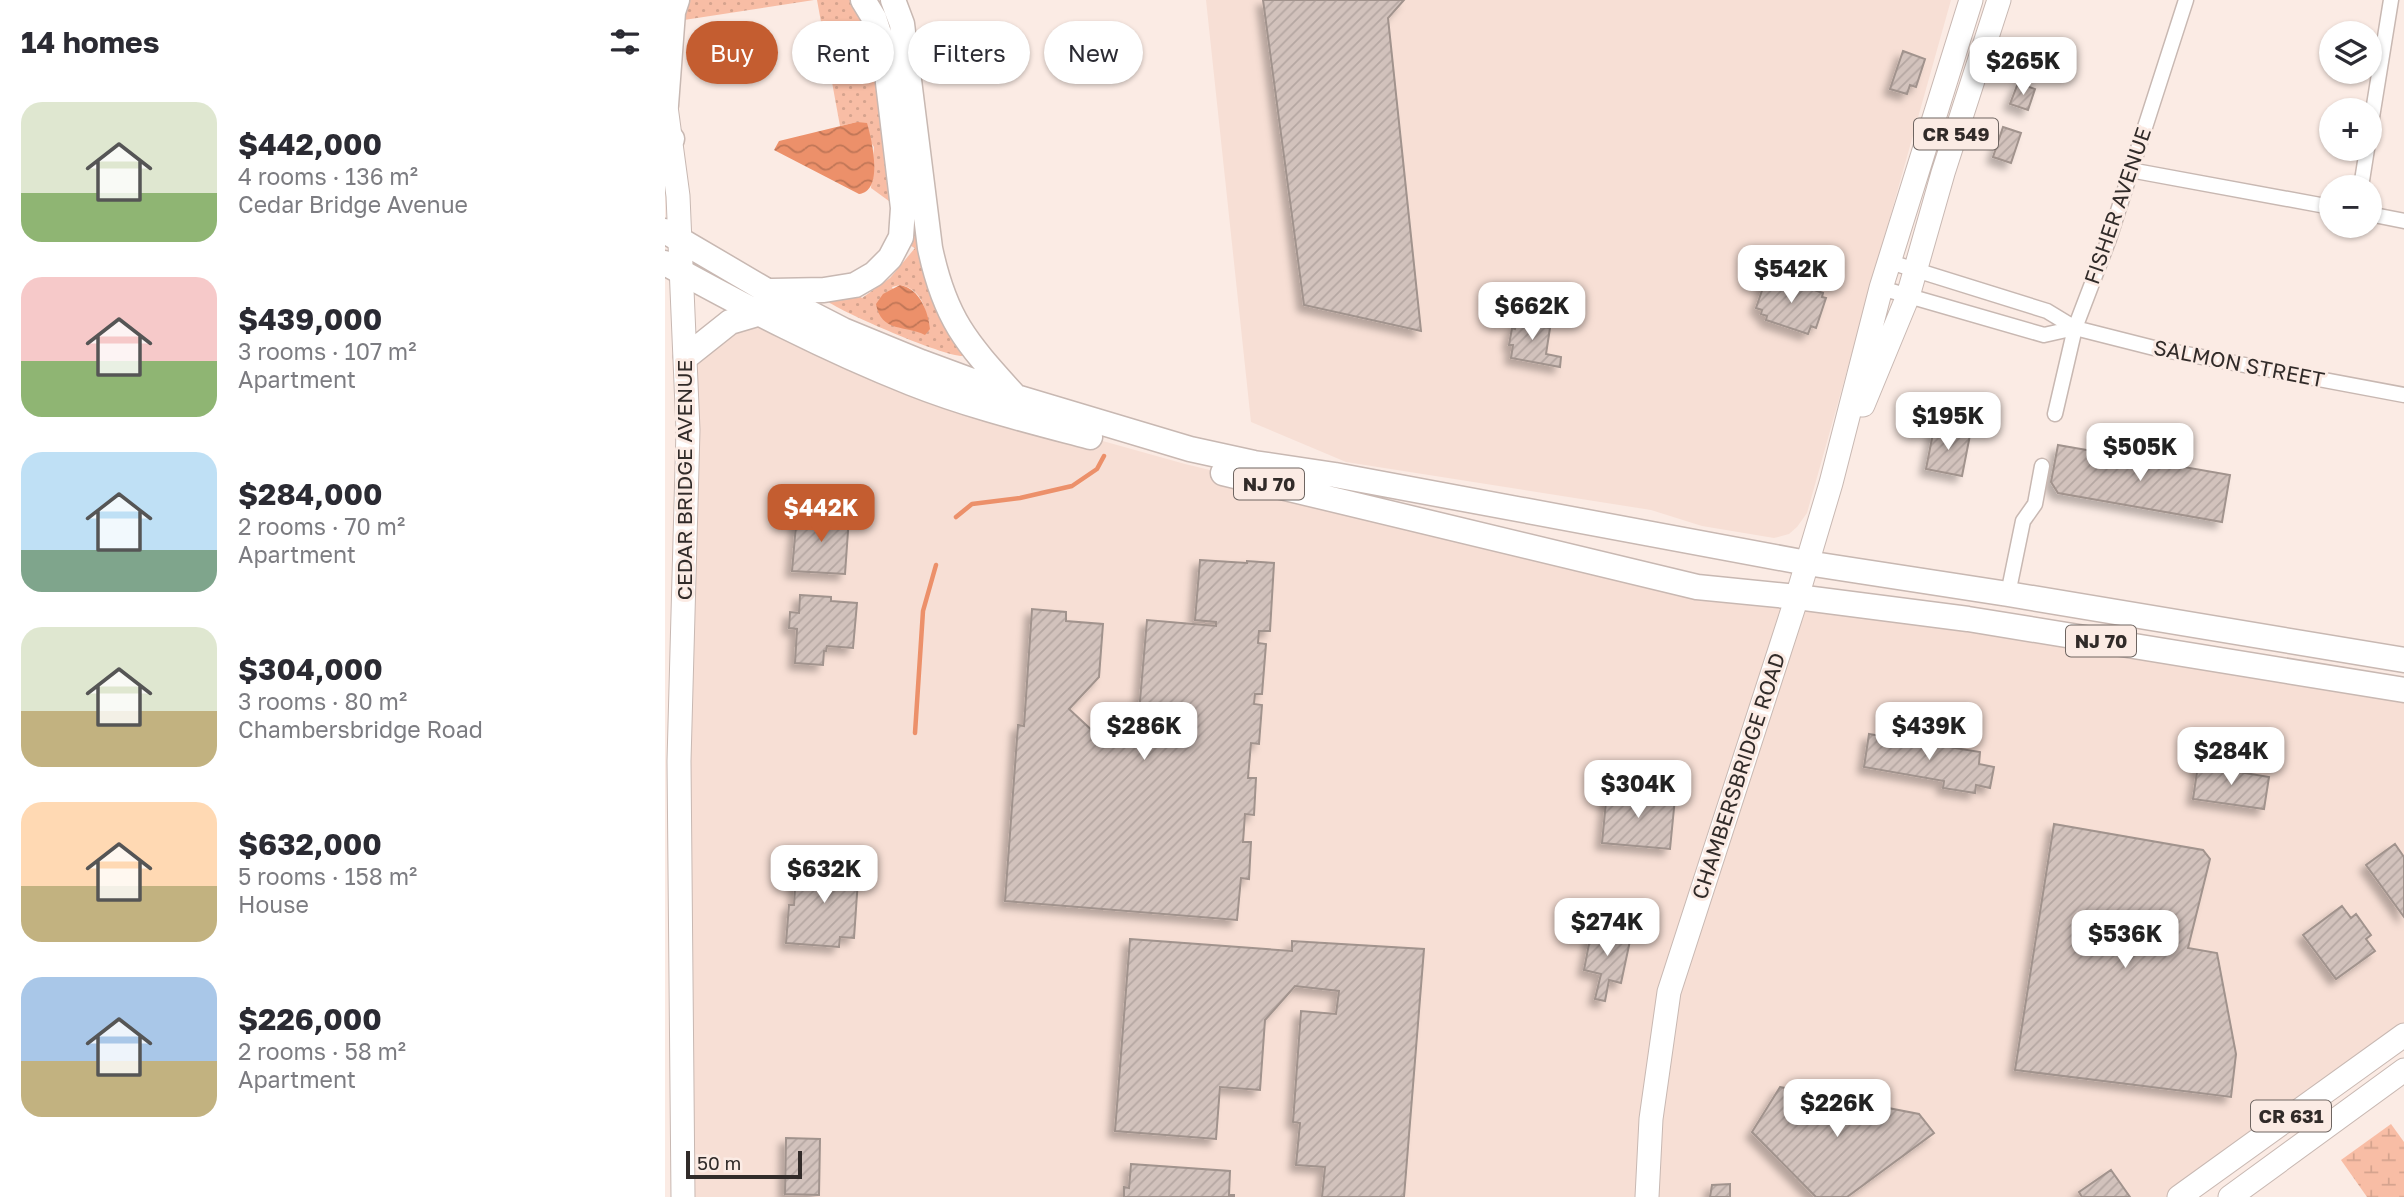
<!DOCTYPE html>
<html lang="en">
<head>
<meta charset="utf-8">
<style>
  :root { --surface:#fff; --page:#f2f2f3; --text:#2b2b33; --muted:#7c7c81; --accent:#c45d30 }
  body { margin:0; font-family:"Golos Text",sans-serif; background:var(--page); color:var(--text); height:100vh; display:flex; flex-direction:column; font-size:26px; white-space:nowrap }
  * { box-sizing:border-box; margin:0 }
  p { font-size:23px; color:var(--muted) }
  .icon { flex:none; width:38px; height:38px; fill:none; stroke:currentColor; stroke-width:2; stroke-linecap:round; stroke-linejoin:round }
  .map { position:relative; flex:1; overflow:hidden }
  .panel { display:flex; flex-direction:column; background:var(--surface); width:665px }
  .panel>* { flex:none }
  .banner { position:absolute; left:21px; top:21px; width:665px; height:63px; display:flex; gap:14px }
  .buttons { position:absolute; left:1654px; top:21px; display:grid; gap:14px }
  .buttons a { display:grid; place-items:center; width:63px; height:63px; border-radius:50%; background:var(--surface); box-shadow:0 2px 5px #0004; font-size:35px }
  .scale { position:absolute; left:21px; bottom:18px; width:116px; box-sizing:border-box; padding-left:7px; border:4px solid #312b29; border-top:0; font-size:19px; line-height:24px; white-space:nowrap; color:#312b29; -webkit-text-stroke:5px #fbebe4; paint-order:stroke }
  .price { position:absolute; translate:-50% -60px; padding:0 16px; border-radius:14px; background:#fff; color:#222; font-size:23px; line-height:46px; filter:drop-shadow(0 2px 4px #0008) }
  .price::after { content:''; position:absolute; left:50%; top:42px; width:21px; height:16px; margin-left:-10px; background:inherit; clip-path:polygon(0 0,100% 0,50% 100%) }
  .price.selected { background:var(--accent); color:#fff }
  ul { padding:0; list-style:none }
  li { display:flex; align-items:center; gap:21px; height:175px; padding:0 21px }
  li span { display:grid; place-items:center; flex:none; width:196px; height:140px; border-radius:21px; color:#555 }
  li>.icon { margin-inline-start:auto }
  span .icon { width:84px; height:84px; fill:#fffc; stroke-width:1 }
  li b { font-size:30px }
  h2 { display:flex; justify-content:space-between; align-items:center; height:84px; padding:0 21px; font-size:30px }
  .chip { padding:0 24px; border-radius:32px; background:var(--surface); box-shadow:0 2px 5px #0004; font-size:24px; line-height:63px }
  .chip.selected { background:var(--accent); color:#fff }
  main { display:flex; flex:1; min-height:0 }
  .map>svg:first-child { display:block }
  .built { fill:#f7dfd5 }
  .grass { fill:url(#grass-dots); fill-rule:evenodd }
  .wetland { fill:url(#wetland-marsh) }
  .water { fill:url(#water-waves) }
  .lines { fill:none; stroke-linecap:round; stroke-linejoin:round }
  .stream { stroke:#ec906a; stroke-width:4.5 }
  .building { fill:url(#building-hatch); stroke:#a1938d; stroke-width:2; filter:url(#shadow) }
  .minor-casing { stroke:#c8b8b2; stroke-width:17 }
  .primary-casing { stroke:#c8b8b2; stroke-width:25 }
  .trunk-casing { stroke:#c8b8b2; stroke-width:27 }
  .minor { stroke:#fff; stroke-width:14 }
  .primary { stroke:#fff; stroke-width:23 }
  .trunk { stroke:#fff; stroke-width:24 }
  .labels { text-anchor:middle; stroke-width:6; stroke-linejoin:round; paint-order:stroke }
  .shield { fill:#fbebe4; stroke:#6e6561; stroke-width:2 }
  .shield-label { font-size:19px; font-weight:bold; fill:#312b29 }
  .street-label { font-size:21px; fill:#312b29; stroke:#fbebe4 }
</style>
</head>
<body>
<main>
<section class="panel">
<h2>14 homes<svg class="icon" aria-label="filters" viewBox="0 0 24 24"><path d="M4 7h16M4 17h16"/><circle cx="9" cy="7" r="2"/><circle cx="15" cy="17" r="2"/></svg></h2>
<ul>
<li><span style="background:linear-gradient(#dfe7d0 65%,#8fb573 0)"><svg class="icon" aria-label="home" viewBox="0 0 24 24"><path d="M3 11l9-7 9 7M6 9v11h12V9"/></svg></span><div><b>$442,000</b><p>4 rooms · 136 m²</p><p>Cedar Bridge Avenue</p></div></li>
<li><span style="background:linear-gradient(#f6c9c9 60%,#8fb573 0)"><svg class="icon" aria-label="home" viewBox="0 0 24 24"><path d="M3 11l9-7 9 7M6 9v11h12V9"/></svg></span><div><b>$439,000</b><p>3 rooms · 107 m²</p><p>Apartment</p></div></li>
<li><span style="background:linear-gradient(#bfe0f5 70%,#7fa58c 0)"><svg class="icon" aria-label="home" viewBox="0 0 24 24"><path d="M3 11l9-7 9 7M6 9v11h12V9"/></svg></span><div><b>$284,000</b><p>2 rooms · 70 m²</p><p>Apartment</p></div></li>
<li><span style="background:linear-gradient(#dfe7d0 60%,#c2b280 0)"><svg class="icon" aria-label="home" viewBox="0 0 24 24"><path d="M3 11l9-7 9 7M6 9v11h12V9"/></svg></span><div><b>$304,000</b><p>3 rooms · 80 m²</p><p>Chambersbridge Road</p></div></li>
<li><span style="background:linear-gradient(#ffd9b3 60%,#c2b280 0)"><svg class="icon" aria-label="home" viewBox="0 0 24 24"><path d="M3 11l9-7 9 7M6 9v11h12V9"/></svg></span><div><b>$632,000</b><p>5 rooms · 158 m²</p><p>House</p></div></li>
<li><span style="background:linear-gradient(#a9c7e8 60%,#c2b280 0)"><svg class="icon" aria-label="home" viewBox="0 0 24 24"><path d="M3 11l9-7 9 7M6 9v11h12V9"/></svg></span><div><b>$226,000</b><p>2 rooms · 58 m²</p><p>Apartment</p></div></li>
</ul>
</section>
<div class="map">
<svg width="1739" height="1197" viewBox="0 0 1739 1197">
  <defs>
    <pattern id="grass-dots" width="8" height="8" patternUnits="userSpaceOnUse" patternTransform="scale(1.75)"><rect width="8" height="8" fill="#f8bda5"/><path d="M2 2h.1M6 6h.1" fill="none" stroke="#d5a38e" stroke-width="1.8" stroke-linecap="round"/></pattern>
    <pattern id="wetland-marsh" width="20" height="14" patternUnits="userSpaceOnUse" patternTransform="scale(1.75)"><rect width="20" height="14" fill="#f8bda5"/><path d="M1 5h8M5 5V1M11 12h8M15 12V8" fill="none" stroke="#d5a38e"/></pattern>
    <pattern id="water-waves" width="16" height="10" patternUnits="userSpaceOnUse" patternTransform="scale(1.75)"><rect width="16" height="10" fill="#ec906a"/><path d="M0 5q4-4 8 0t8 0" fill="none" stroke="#c07657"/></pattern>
    <pattern id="building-hatch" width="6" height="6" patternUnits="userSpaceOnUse" patternTransform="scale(1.75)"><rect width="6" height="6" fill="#d2c2bc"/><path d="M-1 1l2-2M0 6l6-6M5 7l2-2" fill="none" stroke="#b5a7a2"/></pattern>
    <filter id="shadow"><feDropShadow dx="-6" dy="6" stdDeviation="3.5" flood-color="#0004"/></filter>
  </defs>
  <rect width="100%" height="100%" fill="#fbebe4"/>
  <path class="built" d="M541,0H1286L1142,513L1132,527L1124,534L1109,538L1037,526L986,510L681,462L586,422Z
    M92,314L345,415L520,464L1032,587L1739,690V1035L1514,1197H18L21,357Z"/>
  <path class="grass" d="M23,0H149L19,20Z
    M152,0H186L191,7L209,49L228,204L206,188L209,147L192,122L175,126Z
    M244,200L299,356C282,358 178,313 162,301L192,294L197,298L225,278L250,248L240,243ZM235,285C258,289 265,314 260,334L246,329L227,287Z"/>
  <path class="wetland" d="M1726,1124L1739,1142V1197H1702L1676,1160Z"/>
  <path class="water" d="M192,122L202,123C207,140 219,191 194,194L109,150L114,141Z
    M235,285C255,289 263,311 265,329L260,335C241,325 216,333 211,304L218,294Z"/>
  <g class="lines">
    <path class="stream" d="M291,517L307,504L355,498L407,486L432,469L439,456
      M250,733L258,611L271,565"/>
  </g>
  <path class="building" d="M598,0H739L723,18L756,331L639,305Z
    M1238,51L1260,59L1251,87L1245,85L1242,94L1225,89Z
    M1353,83L1370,89L1363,110L1345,104Z
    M1338,127L1356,133L1346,163L1328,157Z
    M1108,276L1158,293L1157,297L1161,298L1151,328L1146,326L1143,334L1101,320L1102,316L1096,314L1097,310L1091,308L1101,279L1106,280Z
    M860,315L879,318L878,327L885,328L881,354L896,357L895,367L846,358L848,345H844L847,328L850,329L852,322L859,323Z
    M1269,428L1305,435L1297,476L1261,469Z
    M1393,445L1565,475L1557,522L1393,493L1386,482Z
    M132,513L184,517L180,574L127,571Z
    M535,560L582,563V561L609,563L605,631H594L593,643L601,644L597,694H590L589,704L597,705L594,744L586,743L583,778H591L589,815L580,814L578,842H586L584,879L576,878L572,920L340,901L353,725L359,726L367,609L401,612V621L438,624L434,677L404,709L432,735L436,731L492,736L494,714L474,712L482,620L551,626V622L530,620Z
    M135,595L166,597V601L192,603L188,648L162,646L161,651H159L158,665L130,663L132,629L124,628L125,612L134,613Z
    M1204,734L1315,752L1314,764L1329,767L1325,788L1311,785L1310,793L1278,788L1279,781L1199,767Z
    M1533,765L1604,777L1599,809L1528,799Z
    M942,791L1010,798L1005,849L937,843Z
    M1389,824L1538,850L1545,859L1523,948L1552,953L1571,1054L1566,1097L1350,1070Z
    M1730,844L1739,857V917L1701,865Z
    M154,859L177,861V864L194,865L189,938L175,937L174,947L121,943L124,905H129L131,872L146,873L147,867H153Z
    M1677,906L1686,918L1691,914L1706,935L1701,939L1710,951L1671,979L1638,935Z
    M927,928L966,936L956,983L944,980L940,1001L930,999L936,974L919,970Z
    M465,939L627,951V941L759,949L739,1197H657L660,1167L631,1165L635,1123L628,1122L636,1011L671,1014L674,991L630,986L600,1020L595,1090L555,1087L551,1139L450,1131Z
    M1115,1087L1254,1114L1269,1133L1182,1197H1151L1087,1132Z
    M121,1138L155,1139L154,1195L120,1194Z
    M466,1164L565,1171L564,1195H569V1197H459V1187L464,1188Z
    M1446,1170L1465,1197H1417L1414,1192Z
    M1065,1184V1197H1045L1047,1185Z"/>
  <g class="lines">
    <defs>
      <path id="minor" d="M1704,136L1726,0
        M1465,170L1666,207
        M1696,187L1702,149
        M1704,214L1739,221
        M1225,262L1382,311L1410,328L1489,348L1739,395
        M1216,288L1379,335L1410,328
        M1390,414L1410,328L1444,239L1521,0
        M1343,594L1358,521L1370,504L1377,466"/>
      <path id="primary" d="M0,99L13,196L23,430L14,761L18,1197
        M1198,405L1243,296L1278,173L1334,0
        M982,1197L986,1119L1004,992L1132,597L1166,483L1216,288L1306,0
        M1514,1197L1739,1035
        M1565,1197L1739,1070"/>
      <path id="trunk" d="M228,0L237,24L265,248C280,319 301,342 348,394
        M1,105L8,12L12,0
        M0,147L7,139
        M0,231L104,292L178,330L256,362L351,397L525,449L589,463L670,475L1142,563L1343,594L1739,660
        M0,263C80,307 160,349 246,383C304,406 365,421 425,437
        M107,291L159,290L190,285L209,274L225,258L236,237L238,208L219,49L209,18L198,0
        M21,357L65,322L92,314
        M558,473L1032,587L1132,597L1303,619L1739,690"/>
    </defs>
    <use href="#minor" class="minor-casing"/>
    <use href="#primary" class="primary-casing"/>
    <use href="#trunk" class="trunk-casing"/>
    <use href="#minor" class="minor"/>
    <use href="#primary" class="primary"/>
    <use href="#trunk" class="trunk"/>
  </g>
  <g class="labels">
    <g class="shield">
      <rect x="1249" y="118.5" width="84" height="31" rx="5"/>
      <rect x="569" y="468.5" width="70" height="31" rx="5"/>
      <rect x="1401" y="625.5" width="70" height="31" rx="5"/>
      <rect x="1586" y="1100.5" width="80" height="31" rx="5"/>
    </g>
    <g class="shield-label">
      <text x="1291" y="141">CR 549</text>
      <text x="604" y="491">NJ 70</text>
      <text x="1436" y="648">NJ 70</text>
      <text x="1626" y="1123">CR 631</text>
    </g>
    <g class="street-label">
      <text transform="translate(1453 206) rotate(-71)" y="7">FISHER AVENUE</text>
      <text transform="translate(1574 364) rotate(11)" y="7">SALMON STREET</text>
      <text transform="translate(20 480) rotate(-90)" y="7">CEDAR BRIDGE AVENUE</text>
      <text transform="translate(1074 776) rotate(-72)" y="7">CHAMBERSBRIDGE ROAD</text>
    </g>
  </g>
</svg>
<div class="buttons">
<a><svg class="icon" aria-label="layers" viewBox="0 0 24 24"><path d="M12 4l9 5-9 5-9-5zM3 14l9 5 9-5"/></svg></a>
<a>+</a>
<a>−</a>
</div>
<div class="scale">50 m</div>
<b class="price" style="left:1358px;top:97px">$265K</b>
<b class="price" style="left:1126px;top:305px">$542K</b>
<b class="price" style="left:867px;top:342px">$662K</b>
<b class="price" style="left:1283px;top:452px">$195K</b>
<b class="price" style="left:1475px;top:483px">$505K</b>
<b class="price selected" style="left:156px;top:544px">$442K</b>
<b class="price" style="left:479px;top:762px">$286K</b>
<b class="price" style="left:1264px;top:762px">$439K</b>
<b class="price" style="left:1566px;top:787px">$284K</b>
<b class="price" style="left:973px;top:820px">$304K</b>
<b class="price" style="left:159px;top:905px">$632K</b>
<b class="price" style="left:942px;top:958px">$274K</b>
<b class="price" style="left:1460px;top:970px">$536K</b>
<b class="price" style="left:1172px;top:1139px">$226K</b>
<div class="banner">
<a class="chip selected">Buy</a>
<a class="chip">Rent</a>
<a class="chip">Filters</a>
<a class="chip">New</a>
</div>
</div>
</main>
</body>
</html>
